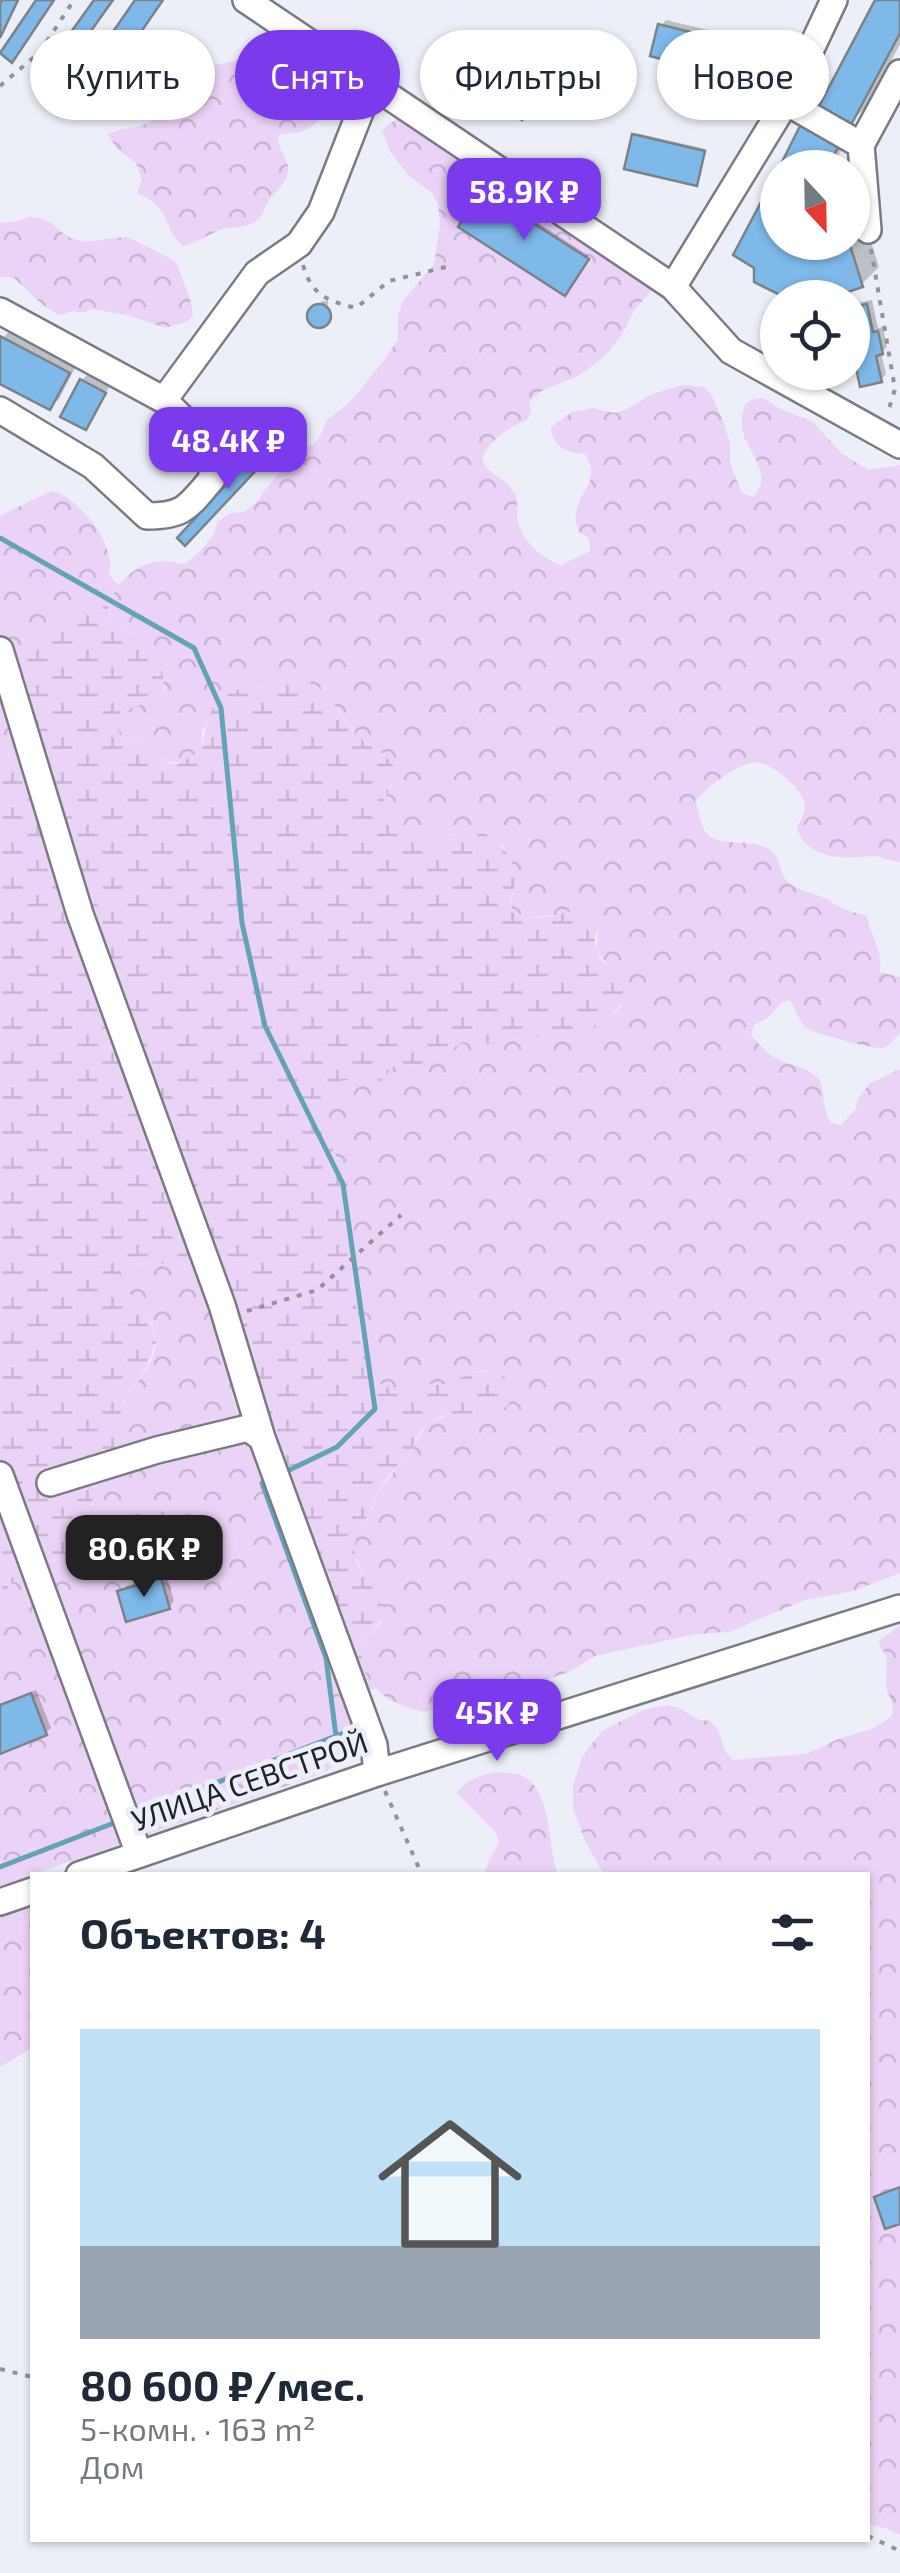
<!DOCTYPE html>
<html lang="ru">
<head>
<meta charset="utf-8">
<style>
  :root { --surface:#fff; --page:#f2f2f3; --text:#1f2937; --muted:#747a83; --line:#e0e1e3; --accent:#7c3aed }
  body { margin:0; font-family:"Exo 2",sans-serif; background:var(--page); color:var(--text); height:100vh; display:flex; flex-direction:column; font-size:38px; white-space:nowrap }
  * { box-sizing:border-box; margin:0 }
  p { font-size:32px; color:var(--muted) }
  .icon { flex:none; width:55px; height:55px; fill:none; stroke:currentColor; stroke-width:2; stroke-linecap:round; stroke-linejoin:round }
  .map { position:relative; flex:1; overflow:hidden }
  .side { position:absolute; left:30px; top:1872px; width:840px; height:670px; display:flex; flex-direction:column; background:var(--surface); border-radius:0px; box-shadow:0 2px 8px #0004 }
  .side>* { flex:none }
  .guide { position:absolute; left:30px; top:30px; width:840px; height:90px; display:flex; gap:20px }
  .needle { width:65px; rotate:158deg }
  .fabs { position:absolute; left:760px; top:150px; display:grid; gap:20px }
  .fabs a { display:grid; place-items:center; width:110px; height:110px; border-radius:50%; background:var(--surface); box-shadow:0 2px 8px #0004; font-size:50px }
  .price { position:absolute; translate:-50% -85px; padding:0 22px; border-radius:20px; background:var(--accent); color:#fff; font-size:32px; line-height:65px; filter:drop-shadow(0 2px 5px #0008) }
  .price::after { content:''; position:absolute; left:50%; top:60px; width:30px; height:22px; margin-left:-15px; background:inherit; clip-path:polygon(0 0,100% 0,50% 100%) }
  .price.active { background:#222; color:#fff }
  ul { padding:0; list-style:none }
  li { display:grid; align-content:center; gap:20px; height:530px; padding:0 50px }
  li+li { border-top:2px solid var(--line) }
  li span { display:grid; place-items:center; height:310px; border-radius:0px; color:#555 }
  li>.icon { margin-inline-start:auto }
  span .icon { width:180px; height:180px; fill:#fffc; stroke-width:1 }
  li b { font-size:42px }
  h2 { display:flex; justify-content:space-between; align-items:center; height:120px; padding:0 50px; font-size:42px }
  .tag { padding:0 35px; border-radius:45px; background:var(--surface); box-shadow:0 2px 8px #0004; font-size:35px; line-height:90px }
  .tag.active { background:var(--accent); color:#fff }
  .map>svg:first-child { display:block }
  .forest { fill:url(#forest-crowns) }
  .wetland { fill:url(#wetland-marsh) }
  .shadow { fill:#0003 }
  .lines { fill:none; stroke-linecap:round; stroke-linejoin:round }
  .stream { stroke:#64a2b6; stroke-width:5 }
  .building { fill:#7eb9ea; stroke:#7c8388; stroke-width:2.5 }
  .minor-casing { stroke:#797c82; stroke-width:30 }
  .path { stroke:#919398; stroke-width:4; stroke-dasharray:5 8; stroke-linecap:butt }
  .minor { stroke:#fff; stroke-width:25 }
  .labels { text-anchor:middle; stroke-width:10; stroke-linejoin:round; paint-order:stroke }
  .street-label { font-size:30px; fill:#222326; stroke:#eceff7 }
</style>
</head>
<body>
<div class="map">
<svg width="900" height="2573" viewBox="0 0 900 2573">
  <defs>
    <pattern id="forest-crowns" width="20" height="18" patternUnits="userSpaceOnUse" patternTransform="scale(2.5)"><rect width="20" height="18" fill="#ebd2f7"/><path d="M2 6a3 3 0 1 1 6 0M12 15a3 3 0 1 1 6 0" fill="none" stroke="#c9b4d4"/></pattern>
    <pattern id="wetland-marsh" width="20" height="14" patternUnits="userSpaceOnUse" patternTransform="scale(2.5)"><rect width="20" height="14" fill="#ebd2f7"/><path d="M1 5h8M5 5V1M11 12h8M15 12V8" fill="none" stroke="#c9b4d4"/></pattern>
  </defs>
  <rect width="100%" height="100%" fill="#eceff7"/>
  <path class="forest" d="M285,34L342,73C341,93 323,124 303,131C295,134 288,133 279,135C276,152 290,158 288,172C287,184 271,195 266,205C263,211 263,215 258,219C249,229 232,226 220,230C207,235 197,243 183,246C160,225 175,211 137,193L142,180L136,163L116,148L108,134C124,126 138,130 152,120C170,108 163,95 174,81C189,62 221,68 241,58C249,54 248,46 255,40C262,33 276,35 285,34Z
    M403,114L654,287L633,312L623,333L606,355L580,375L540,392L529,402L531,412L527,420C507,428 492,438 482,458C487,476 504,476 513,491C520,500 516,511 518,522C523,541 542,559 561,565L590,551C591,540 588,536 579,532C564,495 607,487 585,454C566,452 553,448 551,427L572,412L593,408L614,413L625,410L652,394L683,385L704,387L711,394L724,423L730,444V463L742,493L753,497C775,474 747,453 742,429C741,420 743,412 745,404L753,399L764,398L782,410L813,422L841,453L868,470L900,465V862C891,861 884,858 876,856C871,856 864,857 859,857C834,859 805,855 797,828C800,821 805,813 805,806C805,790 770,761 754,762C737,764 706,788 695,801C699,810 700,823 705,831C715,849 753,837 770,850C782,858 778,874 789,883C799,891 813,893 825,898C836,902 827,900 838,906C846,911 858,913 867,916C872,941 882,945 880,972L900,977V1033C894,1039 890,1046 882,1048C873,1049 811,1033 805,1027C798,1019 796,1008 790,1000L782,1002L769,1017L754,1025L751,1035C757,1042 766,1052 774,1057C788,1066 805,1065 818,1078C826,1087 820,1106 831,1123L841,1125L856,1109L858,1099L869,1084L900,1069V1573L853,1591L805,1600L729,1632L696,1634L595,1656L571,1671L546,1680H503L493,1694L477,1701L460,1702L426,1712L411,1709L388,1699L375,1688L364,1671L360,1645L381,1623L376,1591L365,1579L354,1553L356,1535L372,1509L377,1493L413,1448L427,1423L457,1412H467L489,1370L472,1373L445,1384L416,1385L400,1389L385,1388L372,1378L361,1354V1333L353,1292L350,1213L347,1196L351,1187L328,1140L312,1119C313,1105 326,1086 341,1081C351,1078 365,1083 374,1085L382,1080L397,1062L419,1067L463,1042L495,1044L530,1036L570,1037L606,1020L621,1006L606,964L596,950L598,932L565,914L528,918L514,912L510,905L515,887L511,861L504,847L466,829C439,840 420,845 394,830L384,800L393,783L387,757L355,734L336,707L318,687L293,677L265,682L220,699L202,731V750C179,769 172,766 151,749C143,741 131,738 120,735L114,718L122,711L161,697L165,688L153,646L131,632L114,628C99,601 125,569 153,562C163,559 175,563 185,564L201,550L214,534L217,522L231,513L244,512L259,500L263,492L283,469L293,452L313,444L319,438L327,420L350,402L382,363L398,340V315L402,302L434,264L440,225L438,204L432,193L408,175L398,162L391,153L382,130Z
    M29,217C57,217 55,235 78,240C92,244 111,237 126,237C129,237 172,259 176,262L191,302L193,315L188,321L165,328L127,315L92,309L82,313L74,311L58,315L43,305L13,277H0V223L15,222Z
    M51,491C79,496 118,547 109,575L53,634L35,643L23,646L12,647L0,641V516Z
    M0,683L18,740C15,751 11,756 0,759Z
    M150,1261L187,1269L202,1279L230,1368L232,1394L242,1429L259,1459L360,1711C356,1738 347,1758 323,1773L0,1886V1595C21,1572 60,1551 93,1557C101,1559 106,1564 113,1568C136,1581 160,1565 178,1552L175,1505C146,1522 129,1518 96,1513C92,1504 92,1500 94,1490C96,1479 105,1473 110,1464C119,1445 116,1417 124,1403C134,1383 156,1364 156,1340C155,1316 133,1299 119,1281V1271Z
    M900,1625V2535L885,2528L868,2524V1875H604L585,1841L573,1808V1786L582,1757L602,1731L643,1710L667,1705L679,1708L700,1720L711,1721L718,1730L725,1751L733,1760L806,1754L838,1739L872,1729L892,1716L893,1706L886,1687L887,1658L878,1642Z
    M496,1772C503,1773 513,1773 520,1775C553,1787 547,1847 558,1875H484L489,1860L499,1843L496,1833L457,1793C467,1779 480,1775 496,1772Z
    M32,1905V2048L0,2067V1917Z"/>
  <path class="wetland" d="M109,575L119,586C108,600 105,612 114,628C125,631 137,633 147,640C159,649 167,683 162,697L122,711L115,717L120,735L146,744L170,764H178L202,750C204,733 206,715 219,700C230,689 276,676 292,677C300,678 307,681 314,685C332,696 340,717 354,732C368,748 390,752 397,774L384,800L394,830C414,841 432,841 454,834C461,831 468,827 476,829C484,831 489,837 496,842C510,852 519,872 514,890C512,895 510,899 510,905L514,912C534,924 561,915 582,907C612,925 590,927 596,949C601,970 625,971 626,998L606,1020L570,1037L530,1036L495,1044L463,1042L419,1067L397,1062L382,1080L374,1085C365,1083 351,1078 341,1081C326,1086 313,1105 312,1120L328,1140L352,1187L347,1196L350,1213L353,1292L360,1323L361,1354L372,1378L385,1387L400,1389L416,1385L445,1384L472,1373L498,1370L504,1375L511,1401C495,1426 455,1402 427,1424C419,1430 417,1442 411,1450C401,1464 386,1476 378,1492C374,1498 373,1506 369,1513C362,1525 355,1534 355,1548C353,1577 384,1587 386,1615L360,1645L364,1671L375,1688L357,1699L259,1459L246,1438L240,1421L231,1385L230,1368L202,1279L187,1269L149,1261L119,1271V1281L146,1312L154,1331L156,1342L147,1366L122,1405L114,1454L95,1484L92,1504L97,1513C129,1518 146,1522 175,1505L181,1512L190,1539C173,1558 149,1579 121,1572C111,1569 104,1560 93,1557C61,1550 21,1572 0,1595V759C11,756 15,751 18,740L0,641L12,647L23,646L35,643L53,634Z"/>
  <path class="shadow" d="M878,0H900V44L868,105L848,125L854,128L831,168H782L802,128L821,109Z
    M666,20L775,46L765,77L759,82L661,26Z
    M447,39L538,89L523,114L431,67Z
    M636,133L706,149L699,181L697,183L634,135Z
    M486,189L589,256L567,291L461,227Z
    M866,226L879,267L861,285L757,280L778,242H852V230Z
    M872,300L878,328L883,327L887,347L881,353L886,374L881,380L857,360L852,361V304Z
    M322,301H328L327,320L324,324H315L311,321V312Z
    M11,329L77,364L59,399L50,407L0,381V341Z
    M87,375L109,387L91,422L85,427L82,380Z
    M279,433L284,437L185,542L180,537Z
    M166,1574L174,1601L169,1607L120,1591L126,1586Z
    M36,1690L51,1728L45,1733L0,1751V1704Z"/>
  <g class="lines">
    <path class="stream" d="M0,538L194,648L221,708L242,923L265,1026L343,1184L375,1409L337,1447L283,1473
      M268,1480L262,1483L326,1658L336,1736
      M134,1815L346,1732
      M0,1867L119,1821"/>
  </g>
  <path class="building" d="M2,0H18L0,38V3Z
    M36,0H54L12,63L0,53Z
    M94,0H113L61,73L48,64Z
    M135,0H163L90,106L71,92Z
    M875,0H900V33L851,125L817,110Z
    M658,24L771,52L760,85L650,56Z
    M443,40L537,92L522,120L428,68Z
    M800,126L839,146L826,168H779Z
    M632,134L705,151L697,186L624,169Z
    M778,170V242H784L804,254L849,242L863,287L830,298H786L754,282V268L733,255Z
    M482,190L589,259L565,296L458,227Z
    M867,304L873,332L878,331L883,354L876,356L882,382L860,387L855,363H852V307Z
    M307 316a12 12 0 1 1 24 0a12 12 0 1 1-24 0Z
    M0,336L70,373L50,410L0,384Z
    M80,379L106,393L86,430L60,417Z
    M268,439L277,448L185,546L177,538Z
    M161,1578L170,1609L126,1622L117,1591Z
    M31,1693L47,1735L0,1754V1705Z
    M900,2187V2224L885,2229L874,2197Z"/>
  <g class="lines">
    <defs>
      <path id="minor" d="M246,0L673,287L731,351L900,445
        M786,102L861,145
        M868,230L861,145L900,73
        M673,287L786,102L834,0
        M0,311L164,400L199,435L212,455V479C188,506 186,516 147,516L93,466L0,410
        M164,400L257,273L299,244L321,212L371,84
        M0,650L80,914L222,1305L262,1438L374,1745L377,1773
        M0,1475L139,1854
        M50,1483L157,1450L248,1428L262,1438
        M79,1875L377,1773L900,1608
        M0,1902L32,1891"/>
    </defs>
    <use href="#minor" class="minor-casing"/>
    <path class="path" d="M0,86L40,52L74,0
      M871,249L895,389L888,412
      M303,265C312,296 328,301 356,308L389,281L446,267
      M224,438L246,436L290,406
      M247,1311L317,1290L401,1215
      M385,1791L422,1875
      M0,2369L32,2377
      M868,2536L900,2551"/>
    <use href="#minor" class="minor"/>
  </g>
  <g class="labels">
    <g class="street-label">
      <text transform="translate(250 1782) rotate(-19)" y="10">УЛИЦА СЕВСТРОЙ</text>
    </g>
  </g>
</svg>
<div class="fabs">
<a><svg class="needle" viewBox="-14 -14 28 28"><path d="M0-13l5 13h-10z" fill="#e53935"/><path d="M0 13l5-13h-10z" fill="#747a83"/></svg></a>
<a><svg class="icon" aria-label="locate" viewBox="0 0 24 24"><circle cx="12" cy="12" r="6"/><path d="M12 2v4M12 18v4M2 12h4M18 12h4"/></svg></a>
</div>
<b class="price" style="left:524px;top:243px">58.9K ₽</b>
<b class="price" style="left:228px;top:492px">48.4K ₽</b>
<b class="price active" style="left:144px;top:1600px">80.6K ₽</b>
<b class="price" style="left:497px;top:1764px">45K ₽</b>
<div class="guide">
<a class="tag">Купить</a>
<a class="tag active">Снять</a>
<a class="tag">Фильтры</a>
<a class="tag">Новое</a>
</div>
<section class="side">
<h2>Объектов: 4<svg class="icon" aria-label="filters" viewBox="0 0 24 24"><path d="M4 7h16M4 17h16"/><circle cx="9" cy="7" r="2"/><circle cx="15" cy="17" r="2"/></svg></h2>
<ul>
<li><span style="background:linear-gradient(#bfe0f5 70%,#9aa5b1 0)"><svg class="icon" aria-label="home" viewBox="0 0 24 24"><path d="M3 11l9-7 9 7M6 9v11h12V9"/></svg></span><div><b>80 600 ₽/мес.</b><p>5-комн. · 163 m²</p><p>Дом</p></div></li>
</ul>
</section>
</div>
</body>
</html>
